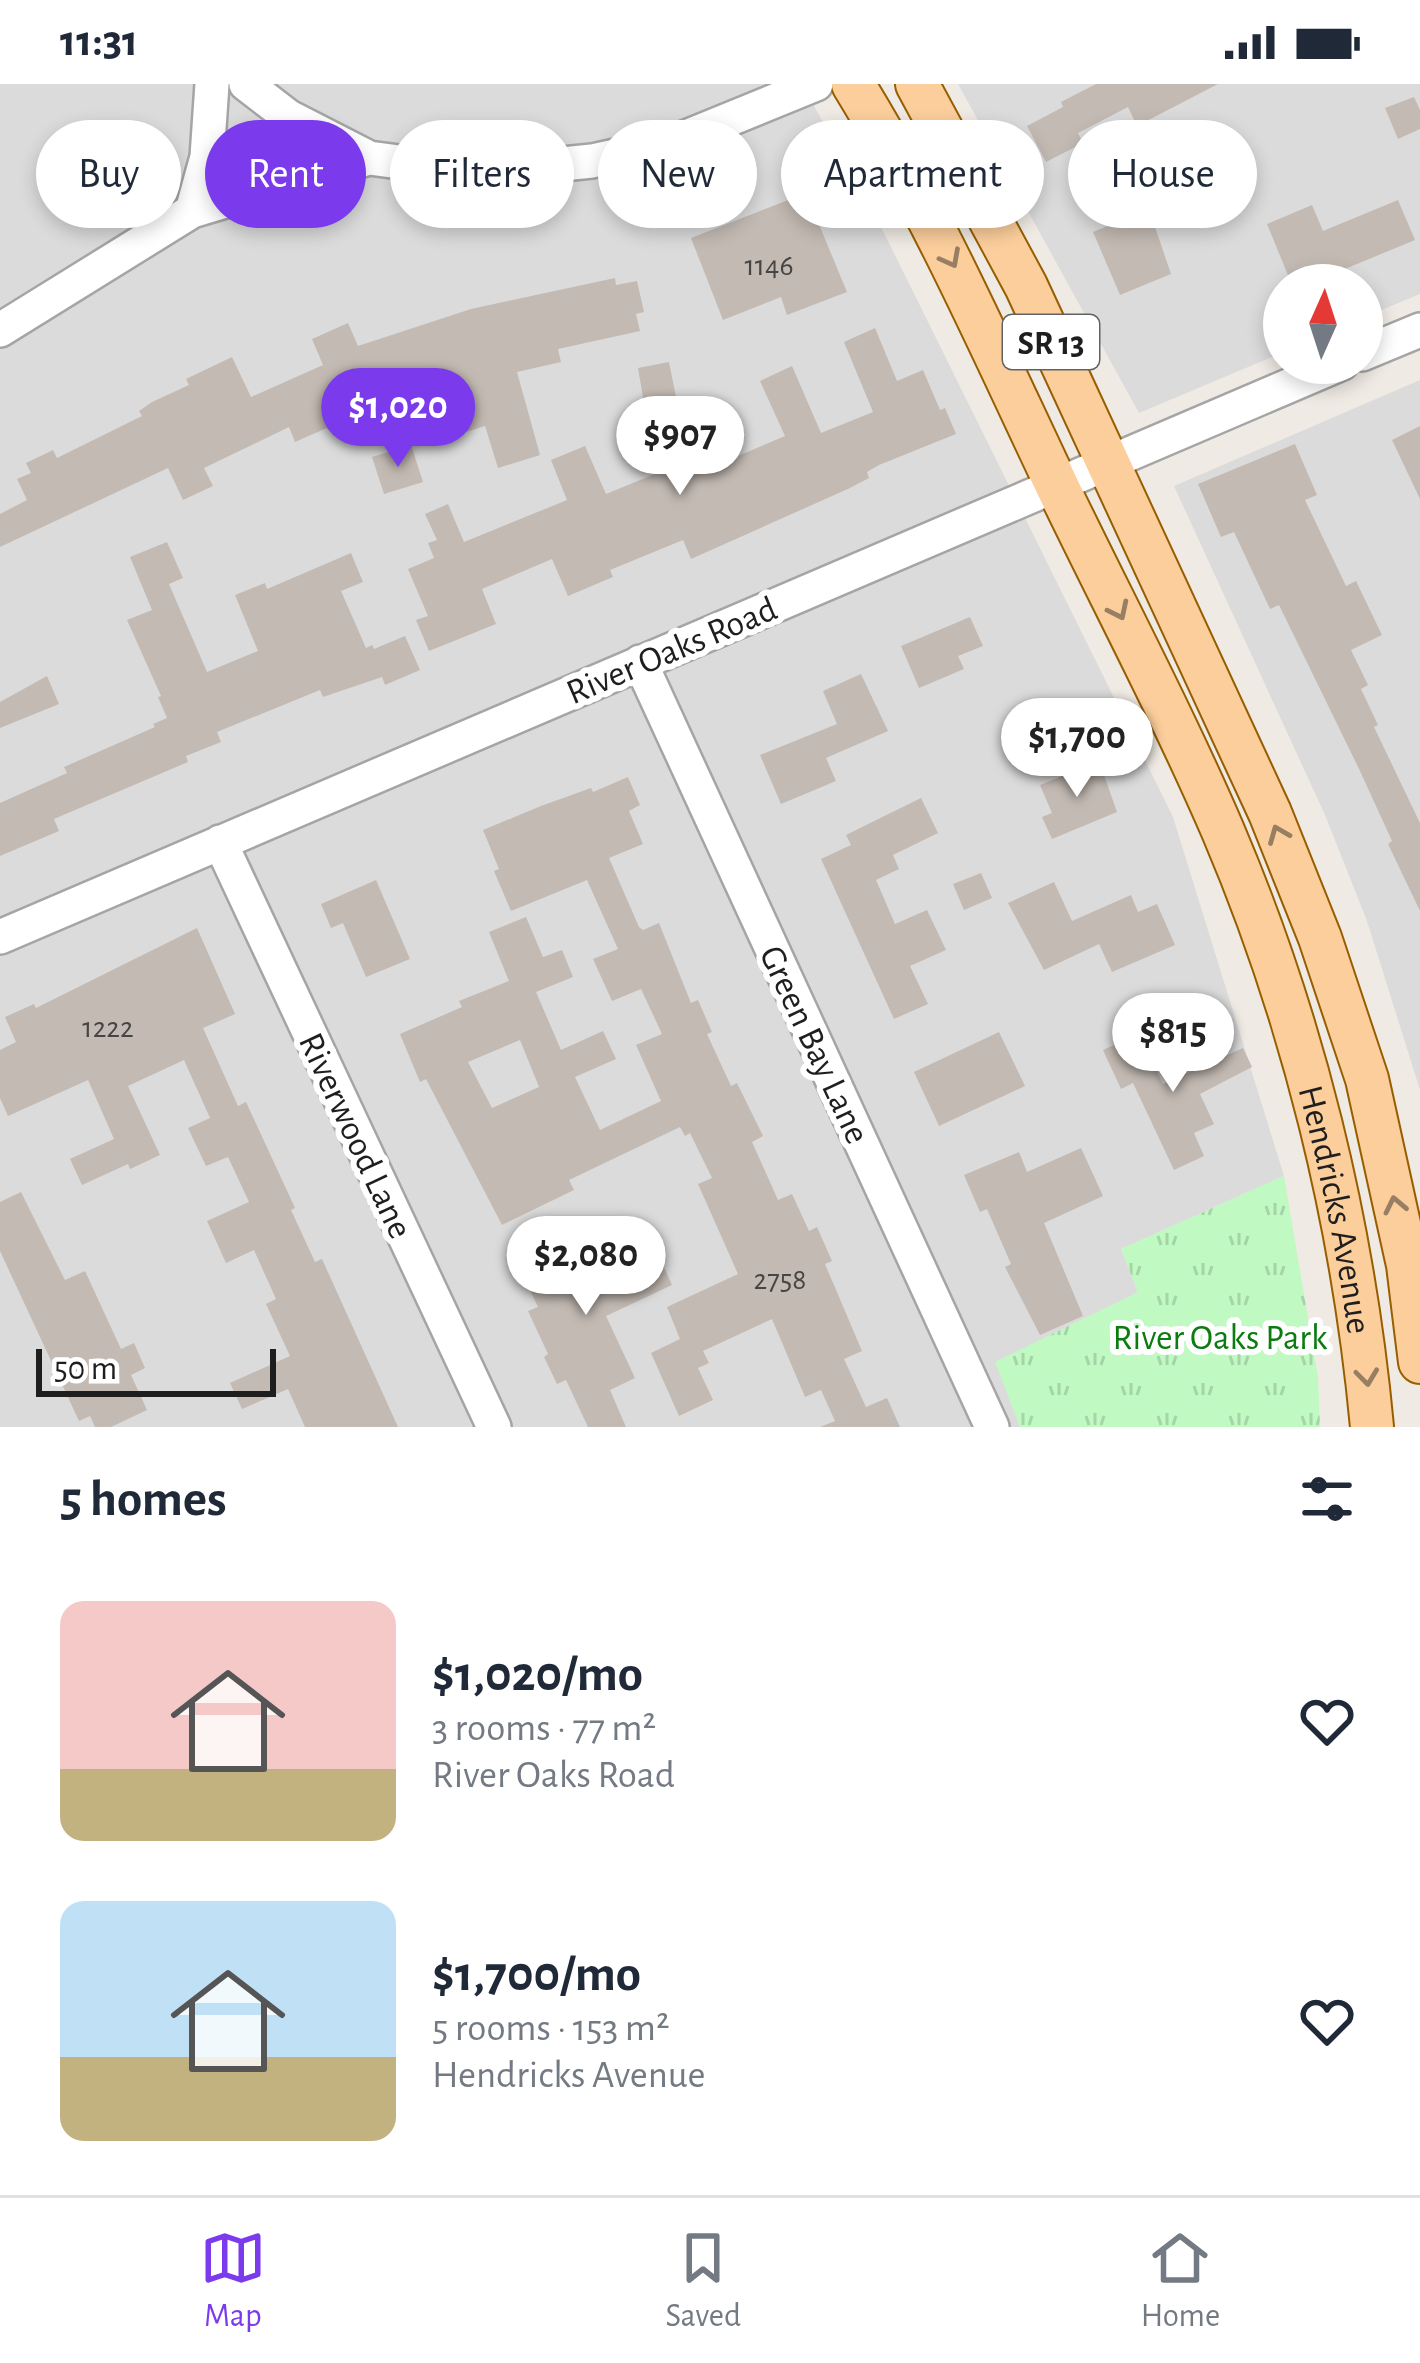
<!DOCTYPE html>
<html lang="en">
<head>
<meta charset="utf-8">
<style>
  :root { --surface:#fff; --page:#f2f2f3; --text:#1f2937; --muted:#747a83; --line:#e0e1e3; --accent:#7c3aed }
  body { margin:0; font-family:"Alegreya Sans",sans-serif; background:var(--page); color:var(--text); height:100vh; display:flex; flex-direction:column; font-size:45px; white-space:nowrap }
  * { box-sizing:border-box; margin:0 }
  p { font-size:39px; color:var(--muted) }
  .icon { flex:none; width:66px; height:66px; fill:none; stroke:currentColor; stroke-width:2; stroke-linecap:round; stroke-linejoin:round }
  .map { position:relative; height:1343px; overflow:hidden }
  .panel { display:flex; flex-direction:column; background:var(--surface); flex:1 }
  .panel>* { flex:none }
  .banner { position:absolute; left:36px; top:36px; width:1350px; height:108px; display:flex; gap:24px }
  .needle { width:78px; rotate:3deg }
  .buttons { position:absolute; left:1263px; top:180px; display:grid; gap:24px }
  .buttons a { display:grid; place-items:center; width:120px; height:120px; border-radius:50%; background:var(--surface); box-shadow:0 6px 18px #0003; font-size:60px }
  .scale { position:absolute; left:36px; bottom:30px; width:240px; box-sizing:border-box; padding-left:12px; border:6px solid #1e1e1e; border-top:0; font-size:33px; line-height:42px; white-space:nowrap; color:#1e1e1e; -webkit-text-stroke:9px #fff; paint-order:stroke }
  .price { position:absolute; translate:-50% -102px; padding:0 27px; border-radius:42px; background:#fff; color:#222; font-size:39px; line-height:78px; filter:drop-shadow(0 3px 6px #0008) }
  .price::after { content:''; position:absolute; left:50%; top:72px; width:36px; height:27px; margin-left:-18px; background:inherit; clip-path:polygon(0 0,100% 0,50% 100%) }
  .price.current { background:var(--accent); color:#fff }
  ul { padding:0; list-style:none }
  li { display:flex; align-items:center; gap:36px; height:300px; padding:0 60px }
  li span { display:grid; place-items:center; flex:none; width:336px; height:240px; border-radius:24px; color:#555 }
  li>.icon { margin-inline-start:auto }
  span .icon { width:144px; height:144px; fill:#fffc; stroke-width:1 }
  li b { font-size:51px }
  h2 { display:flex; justify-content:space-between; align-items:center; height:144px; padding:0 60px; font-size:51px }
  .tag { padding:0 42px; border-radius:54px; background:var(--surface); box-shadow:0 6px 18px #0003; font-size:42px; line-height:108px }
  .tag.current { background:var(--accent); color:#fff }
  .status { display:flex; justify-content:space-between; align-items:center; height:84px; padding:0 60px; background:var(--surface); direction:ltr }
  .status svg { height:33px; fill:currentColor }
  .tab-bar { display:flex; justify-content:space-around; align-items:center; height:168px; border-top:3px solid var(--line); background:var(--surface); font-size:33px; color:var(--muted) }
  .tab-bar a { display:grid; justify-items:center; gap:6px }
  .tab-bar .current { color:var(--accent) }
  .map>svg:first-child { display:block }
  .residential { fill:#dcdbdb }
  .park { fill:url(#park-tufts) }
  .building { fill:#c3bab3; fill-rule:evenodd }
  .lines { fill:none; stroke-linecap:round; stroke-linejoin:round }
  .minor-casing { stroke:#a5a5a5; stroke-width:38 }
  .major-casing { stroke:#975e00; stroke-width:46 }
  .minor { stroke:#fff; stroke-width:33 }
  .major { stroke:#fcce9c; stroke-width:42 }
  .oneway { stroke:#987f63 }
  .labels { text-anchor:middle; stroke-width:12; stroke-linejoin:round; paint-order:stroke }
  .number-label { font-size:30px; fill:#474543 }
  .shield { fill:#fff; stroke:#626262; stroke-width:3 }
  .shield-label { font-size:33px; font-weight:bold; fill:#1e1e1e }
  .street-label { font-size:36px; fill:#1e1e1e; stroke:#fff }
  .park-label { font-size:36px; fill:#0b7c0f; stroke:#fff }
</style>
</head>
<body>
<div class="status"><b>11:31</b><svg viewBox="0 0 49 12"><path d="M0 12V9h3v3zM5 12V6h3v6zM10 12V3h3v9zM15 12V0h3v12zM26 1h20v11H26zM47 4h2v5h-2z"/></svg></div>
<div class="map">
<svg width="1420" height="1343" viewBox="0 0 1420 1343">
  <defs>
    <pattern id="park-tufts" width="24" height="20" patternUnits="userSpaceOnUse" patternTransform="scale(3)"><rect width="24" height="20" fill="#c0f9c2"/><path d="M3 7l-1-3M5 7V3M7 7l1-3M15 17l-1-3M17 17v-4M19 17l1-3" fill="none" stroke="#a5d5a6"/></pattern>
  </defs>
  <rect width="100%" height="100%" fill="#efeae3"/>
  <path class="residential" d="M0,0H802L885,151L1173,733L1284,1092L1121,1165L1138,1208L996,1278L1020,1343H0Z
    M958,0H1420V210L1362,234V201H1284V268L1139,329Z
    M1420,296V1006L1367,837L1325,731L1174,402Z"/>
  <path class="park" d="M1284,1092L1318,1293L1320,1343H1020L995,1278L1138,1208L1121,1165Z"/>
  <path class="building" d="M1096,0H1218L1137,42L1128,23L1078,49L1083,59L1046,78L1027,42L1063,23L1061,18Z
    M1414,13L1420,26V45L1398,55L1385,24Z
    M806,109L847,208L787,231L781,213L723,236L691,154Z
    M1398,116L1415,156L1340,187L1342,192L1320,201H1292L1267,140L1312,121L1323,147Z
    M1137,130L1142,142L1153,137L1171,190L1120,211L1093,148Z
    M615,194L616,201L637,197L644,228L636,230L640,247L558,265L561,278L517,288L540,371L498,384L485,342L428,360L411,307L295,358L289,343L204,384L213,402L183,416L168,384L0,463V430L27,416L17,395L31,389L26,379L53,366L57,374L142,332L139,327L152,318L189,301L186,295L232,273L251,313L323,281L312,255L348,239L358,262L471,225Z
    M875,244L897,297L923,286L940,326L945,324L956,350L879,381L867,388L869,394L850,404L691,475L683,456L610,486L613,493L568,512L552,475L482,505L496,540L429,567L416,536L428,532L408,485L434,474L428,459L437,456L425,430L448,420L464,458L567,416L551,376L585,362L606,410L667,385L673,399L707,385L785,352L760,297L792,282L821,349L873,328L844,258Z
    M669,278L676,313L644,319L638,284Z
    M1420,342V415L1392,356Z
    M1295,360L1317,411L1305,416L1346,502L1356,497L1382,551L1351,566L1368,601L1361,605L1378,641L1374,643L1420,739V827L1388,760L1392,757L1360,687L1279,521L1270,525L1234,448L1221,453L1198,400Z
    M411,361L423,398L384,410L372,373Z
    M167,458L183,494L169,500L207,588L258,567L235,511L265,499L267,505L351,469L363,498L341,507L366,564L372,561L374,565L405,552L420,586L385,601L382,593L323,613L320,606L217,648L221,658L186,672L188,678L54,735L59,747L0,772V719L67,689L64,683L155,643L153,640L167,634L158,613L161,612L127,536L152,526L130,473Z
    M970,533L983,562L958,572L964,585L919,604L901,562Z
    M861,590L888,647L826,674L836,697L781,720L760,671L837,640L823,607Z
    M47,592L59,620L0,644V618Z
    M1099,677L1117,728L1052,755L1042,733L1052,729L1040,701Z
    M628,693L640,721L629,727L643,760L609,774L639,843L643,846L659,839L691,919L698,916L712,948L707,950L731,1002L737,999L763,1052L752,1058L778,1116L792,1110L809,1147L817,1143L832,1177L825,1180L862,1267L844,1275L866,1323L887,1314L900,1343H820L835,1337L821,1306L805,1313L772,1235L703,1267L709,1279L698,1284L713,1316L679,1332L651,1269L680,1255L667,1223L738,1190L698,1100L712,1094L690,1049L685,1052L680,1043L569,1096L574,1106L502,1141L426,995L420,998L400,950L462,923L459,917L509,897L489,848L526,833L543,873L562,866L573,893L536,908L561,966L603,947L616,975L575,993L600,1046L661,1017L636,961L662,950L641,905L612,917L593,875L618,865L587,796L511,827L494,787L499,785L483,746L541,722L591,704L593,708ZM520,956L539,1003L492,1024L468,978Z
    M921,714L938,749L893,771L899,785L876,796L895,840L927,826L946,866L910,882L928,920L894,935L821,775L851,761L846,751Z
    M981,789L992,814L964,826L953,800Z
    M376,796L410,875L366,893L343,839L331,844L321,820Z
    M1054,798L1072,837L1131,811L1138,828L1157,820L1175,861L1112,888L1099,860L1044,886L1008,819Z
    M197,844L235,930L203,944L238,1022L246,1018L295,1124L291,1126L315,1178L322,1175L398,1343H305L288,1305L242,1325L230,1299L290,1272L266,1220L276,1215L254,1166L226,1179L207,1137L249,1118L228,1073L206,1082L188,1044L210,1034L184,976L128,1002L160,1071L130,1085L128,1080L82,1101L70,1075L114,1055L88,996L8,1032L0,1014V966L16,958L5,933L34,920L36,924Z
    M999,948L1025,1002L939,1042L914,988Z
    M1139,950L1163,1000L1243,964L1252,983L1200,1010L1214,1040L1194,1049L1204,1072L1174,1086L1133,999L1121,1005L1103,966Z
    M1081,1064L1103,1112L1044,1139L1083,1232L1040,1251L1005,1183L1011,1180L987,1125L980,1128L964,1091L1019,1068L1027,1088Z
    M21,1108L65,1196L85,1187L121,1265L134,1259L145,1284L131,1291L147,1326L111,1343H95L90,1332L79,1337L0,1167V1118Z
    M592,1145L594,1150L602,1146L625,1196L662,1179L672,1201L606,1232L635,1294L610,1306L626,1343H588L566,1296L557,1300L544,1273L548,1270L528,1227L538,1223L520,1185L518,1177Z"/>
  <g class="lines">
    <defs>
      <path id="minor" d="M246,0L289,33L369,74L437,83L523,84L592,77L669,60L816,0
        M192,127L207,73L212,0
        M0,246L192,127L369,74
        M1362,270L1420,246
        M640,578L992,1343
        M220,758L494,1343
        M0,853L1342,279"/>
      <g id="major">
        <path id="s1" d="M853,0C934,132 992,265 1058,404C1113,518 1173,631 1223,747C1303,935 1353,1139 1372,1343"/>
        <path d="M917,0L1026,202L1270,729L1320,854L1367,995L1408,1181L1420,1278"/>
      </g>
    </defs>
    <use href="#minor" class="minor-casing"/>
    <use href="#major" class="major-casing"/>
    <use href="#minor" class="minor"/>
    <use href="#major" class="major"/>
  </g>
  <defs><path id="oneway-chevron" d="M-2-3.5L2.5 0L-2 3.5" fill="none" stroke-width="1.6" stroke-linecap="round" stroke-linejoin="round" transform="scale(3)"/></defs>
  <g class="oneway">
    <use href="#oneway-chevron" transform="translate(951 175) rotate(62)"/>
    <use href="#oneway-chevron" transform="translate(1119 527) rotate(64)"/>
    <use href="#oneway-chevron" transform="translate(1278 750) rotate(-112)"/>
    <use href="#oneway-chevron" transform="translate(1395 1121) rotate(-102)"/>
    <use href="#oneway-chevron" transform="translate(1367 1293) rotate(83)"/>
  </g>
  <g class="labels">
    <g class="number-label">
      <text x="769" y="191">1146</text>
      <text x="108" y="953">1222</text>
      <text x="780" y="1205">2758</text>
    </g>
    <rect class="shield" x="1003" y="231" width="96" height="54" rx="9"/>
    <g class="shield-label">
      <text x="1051" y="270">SR 13</text>
    </g>
    <g class="street-label">
      <text transform="translate(671 565) rotate(-23)" y="13">River Oaks Road</text>
      <text transform="translate(816 960) rotate(65)" y="13">Green Bay Lane</text>
      <text transform="translate(357 1051) rotate(65)" y="13">Riverwood Lane</text>
      <text dy="13" stroke="none"><textPath href="#s1" startOffset="1230">Hendricks Avenue</textPath></text>
    </g>
    <g class="park-label">
      <text x="1220" y="1265">River Oaks Park</text>
    </g>
  </g>
</svg>
<div class="buttons">
<a><svg class="needle" viewBox="-14 -14 28 28"><path d="M0-13l5 13h-10z" fill="#e53935"/><path d="M0 13l5-13h-10z" fill="#747a83"/></svg></a>
</div>
<div class="scale">50 m</div>
<b class="price current" style="left:398px;top:386px">$1,020</b>
<b class="price" style="left:680px;top:414px">$907</b>
<b class="price" style="left:1077px;top:716px">$1,700</b>
<b class="price" style="left:1173px;top:1011px">$815</b>
<b class="price" style="left:586px;top:1234px">$2,080</b>
<div class="banner">
<a class="tag">Buy</a>
<a class="tag current">Rent</a>
<a class="tag">Filters</a>
<a class="tag">New</a>
<a class="tag">Apartment</a>
<a class="tag">House</a>
</div>
</div>
<section class="panel">
<h2>5 homes<svg class="icon" aria-label="filters" viewBox="0 0 24 24"><path d="M4 7h16M4 17h16"/><circle cx="9" cy="7" r="2"/><circle cx="15" cy="17" r="2"/></svg></h2>
<ul>
<li><span style="background:linear-gradient(#f6c9c9 70%,#c2b280 0)"><svg class="icon" aria-label="home" viewBox="0 0 24 24"><path d="M3 11l9-7 9 7M6 9v11h12V9"/></svg></span><div><b>$1,020/mo</b><p>3 rooms · 77 m²</p><p>River Oaks Road</p></div><svg class="icon" aria-label="heart" viewBox="0 0 24 24"><path d="M12 20l-8-8c-3-5 5-10 8-4 3-6 11-1 8 4z"/></svg></li>
<li><span style="background:linear-gradient(#bfe0f5 65%,#c2b280 0)"><svg class="icon" aria-label="home" viewBox="0 0 24 24"><path d="M3 11l9-7 9 7M6 9v11h12V9"/></svg></span><div><b>$1,700/mo</b><p>5 rooms · 153 m²</p><p>Hendricks Avenue</p></div><svg class="icon" aria-label="heart" viewBox="0 0 24 24"><path d="M12 20l-8-8c-3-5 5-10 8-4 3-6 11-1 8 4z"/></svg></li>
</ul>
</section>
<nav class="tab-bar">
<a class="current"><svg class="icon" aria-label="map" viewBox="0 0 24 24"><path d="M3 6l6-2 6 2 6-2v14l-6 2-6-2-6 2zM9 4v14M15 6v14"/></svg>Map</a>
<a><svg class="icon" aria-label="saved" viewBox="0 0 24 24"><path d="M7 4h10v16l-5-4-5 4z"/></svg>Saved</a>
<a><svg class="icon" aria-label="home" viewBox="0 0 24 24"><path d="M3 11l9-7 9 7M6 9v11h12V9"/></svg>Home</a>
</nav>
</body>
</html>
